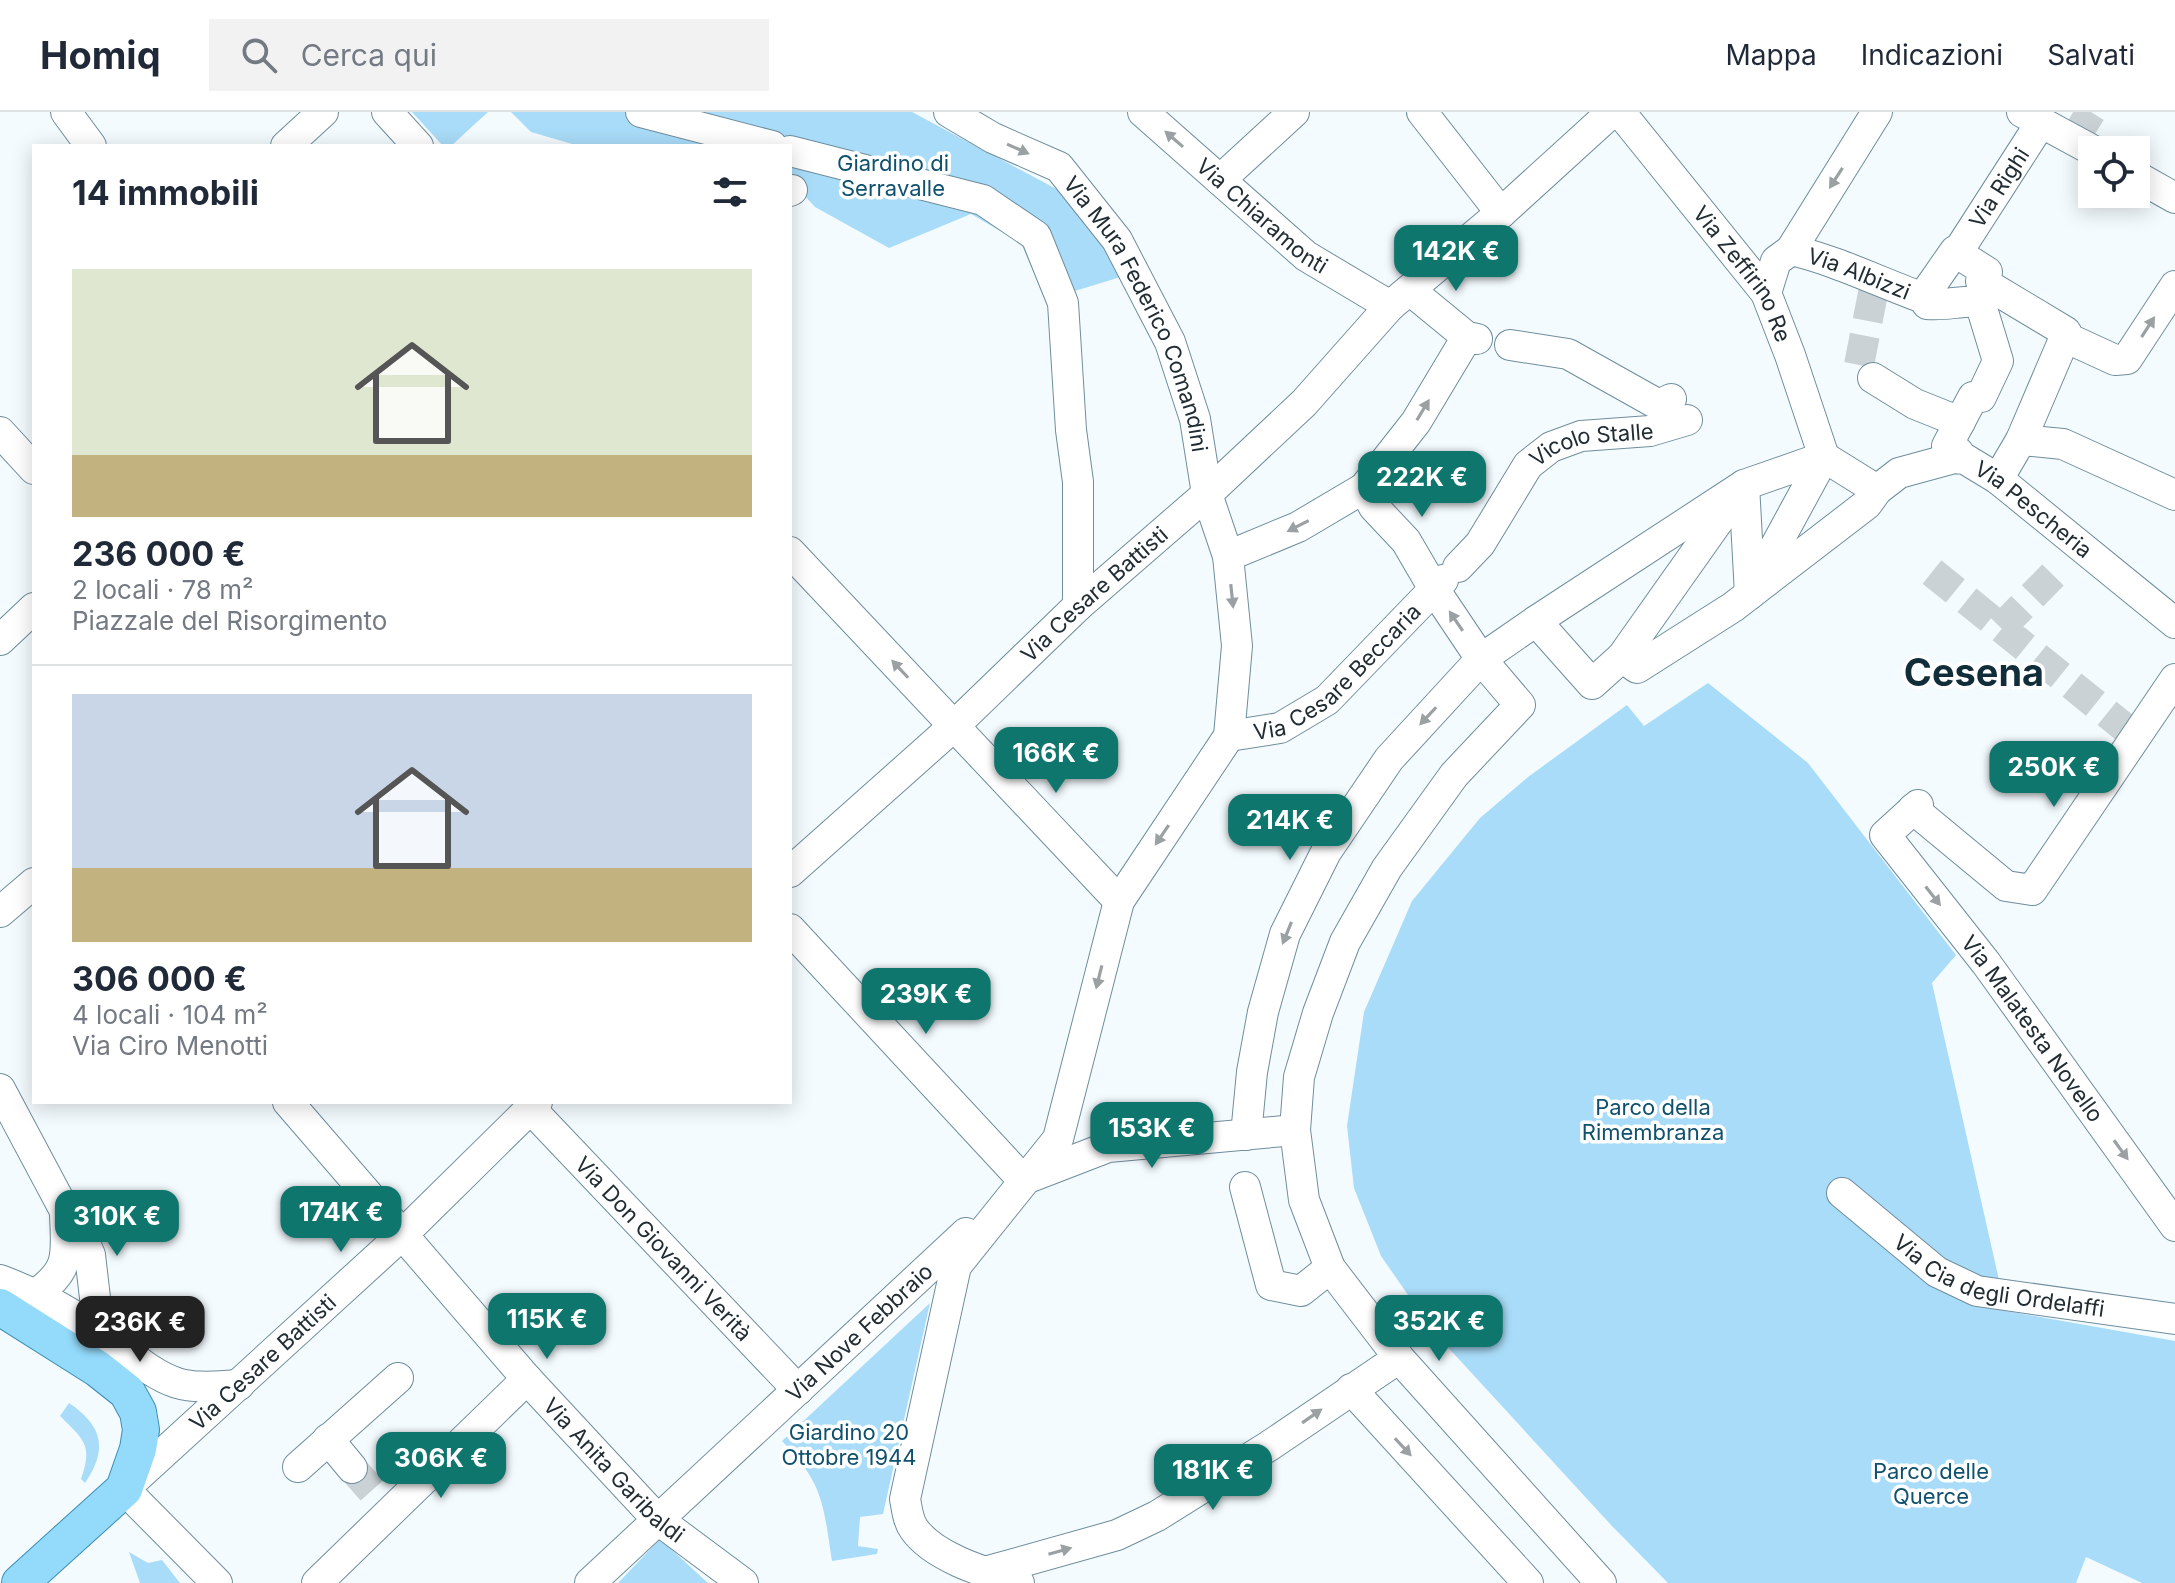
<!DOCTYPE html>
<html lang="it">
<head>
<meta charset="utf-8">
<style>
  :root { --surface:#fff; --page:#f2f2f3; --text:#1f2937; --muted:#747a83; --line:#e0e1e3; --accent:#0f766e }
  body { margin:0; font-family:Inter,sans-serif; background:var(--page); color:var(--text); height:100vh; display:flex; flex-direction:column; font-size:30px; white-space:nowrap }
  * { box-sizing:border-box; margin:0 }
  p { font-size:26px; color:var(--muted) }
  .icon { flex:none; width:44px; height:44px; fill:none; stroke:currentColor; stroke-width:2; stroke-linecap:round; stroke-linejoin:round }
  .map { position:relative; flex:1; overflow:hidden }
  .drawer { position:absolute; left:32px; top:32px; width:760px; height:960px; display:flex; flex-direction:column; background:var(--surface); border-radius:0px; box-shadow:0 4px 20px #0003 }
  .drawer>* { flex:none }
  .tools { position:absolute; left:2078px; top:24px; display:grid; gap:16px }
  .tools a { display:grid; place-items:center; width:72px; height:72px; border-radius:0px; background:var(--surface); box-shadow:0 4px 20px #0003; font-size:40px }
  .price { position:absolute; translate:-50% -68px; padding:0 18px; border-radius:16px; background:var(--accent); color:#fff; font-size:26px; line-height:52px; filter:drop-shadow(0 2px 4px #0008) }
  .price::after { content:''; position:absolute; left:50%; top:48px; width:24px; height:18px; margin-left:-12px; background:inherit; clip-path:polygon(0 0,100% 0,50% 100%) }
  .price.current { background:#222; color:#fff }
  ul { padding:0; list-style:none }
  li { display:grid; align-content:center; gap:16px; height:424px; padding:0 40px }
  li+li { border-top:2px solid var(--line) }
  li span { display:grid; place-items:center; height:248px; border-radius:0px; color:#555 }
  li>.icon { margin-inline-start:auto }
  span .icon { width:144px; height:144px; fill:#fffc; stroke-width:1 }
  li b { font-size:34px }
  h2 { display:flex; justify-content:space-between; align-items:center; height:96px; padding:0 40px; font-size:34px }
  header { display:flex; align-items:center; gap:48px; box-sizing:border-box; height:112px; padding:0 40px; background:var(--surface); border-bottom:2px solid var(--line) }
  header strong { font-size:38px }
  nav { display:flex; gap:44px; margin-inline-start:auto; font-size:28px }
  .search { width:560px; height:72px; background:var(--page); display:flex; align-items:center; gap:20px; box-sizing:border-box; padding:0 28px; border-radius:0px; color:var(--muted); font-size:30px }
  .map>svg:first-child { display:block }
  .green { fill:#a9dcf8 }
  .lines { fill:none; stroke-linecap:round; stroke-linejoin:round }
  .minor-tunnel { stroke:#cad2d5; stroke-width:30; stroke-dasharray:30 15; stroke-linecap:butt }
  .minor-casing { stroke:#6f8d9d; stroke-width:32 }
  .major-casing { stroke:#3c8eb4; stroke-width:38 }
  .minor { stroke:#fff; stroke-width:30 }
  .major { stroke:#93dafb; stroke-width:36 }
  .oneway { fill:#9ba0a3 }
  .labels { text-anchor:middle; stroke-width:7; stroke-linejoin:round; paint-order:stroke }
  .park-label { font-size:22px; fill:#0f516e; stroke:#fff }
  .street-label { font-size:22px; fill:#212d33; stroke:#fff }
  .town-label { font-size:38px; font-weight:bold; fill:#122d3a; stroke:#fff }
</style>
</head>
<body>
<header>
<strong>Homiq</strong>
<div class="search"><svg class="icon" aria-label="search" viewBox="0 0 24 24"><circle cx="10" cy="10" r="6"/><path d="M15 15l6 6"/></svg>Cerca qui</div>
<nav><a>Mappa</a><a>Indicazioni</a><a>Salvati</a></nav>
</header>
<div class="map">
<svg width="2175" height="1471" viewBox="0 0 2175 1471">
  <rect width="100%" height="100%" fill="#f4fbfe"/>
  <path class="green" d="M412,0H488L451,34H443Z
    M511,0H912L1064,81L1111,130L1124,164L1045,188L1021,131L971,102L889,136L815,95L790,68V34H579L531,20Z
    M1708,571L1808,651L1956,843L1932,871L2006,1199L2175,1229V1471H2142L2086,1445L2076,1471H1668L1611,1413L1433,1219L1381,1144L1354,1076L1347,1014L1364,900L1412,789L1480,706L1528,665L1627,593L1644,614Z
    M930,1191L883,1402L860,1405L858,1434L878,1437L877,1442L832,1449C823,1392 824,1372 782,1329Z
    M69,1291C103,1314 108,1337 85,1371L81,1367C93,1333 84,1328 60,1304Z
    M660,1427L708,1471H618Z
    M129,1440L148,1451L162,1448L180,1471H140Z"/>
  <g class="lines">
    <path class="minor-tunnel" d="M2081,16L2091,0
      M1859,253L1876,166
      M1932,460L2135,624
      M2001,516L2053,463
      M352,1356L375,1382"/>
    <defs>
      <g id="minor">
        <path d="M66,0L91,34"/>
        <path d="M387,0L418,34"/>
        <path d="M641,0L772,34"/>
        <path id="s1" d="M949,0L993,26L1059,55L1117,128L1170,230L1195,307L1207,382L1228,444L1237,534L1229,624L1119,789L1058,1027L956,1154L905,1387C907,1397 908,1409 914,1417C934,1446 987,1461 1019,1471"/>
        <path id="s2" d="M1143,0L1306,144L1390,194"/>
        <path d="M1422,0L1501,101"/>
        <path id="s3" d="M1620,0L1766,181L1790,243L1824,345"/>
        <path d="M2022,0L2092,38"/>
        <path d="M286,34L323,0"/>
        <path d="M790,39L983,88L1036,124L1063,191L1071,318L1078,370V494"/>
        <path d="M2136,64L2175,86"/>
        <path d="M1220,68L1294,0"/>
        <path d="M790,79L792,78"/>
        <path id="s4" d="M1791,138C1838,149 1881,171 1926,187L1927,192C1946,194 1962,188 1980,190"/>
        <path d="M1957,141L1987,160L1981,169L2066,220L2065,225"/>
        <path d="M1411,179L1467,225L1477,227"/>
        <path d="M1766,181L1776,149L1791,138L1877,0"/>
        <path id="s5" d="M1926,187L1925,182L1955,139L1957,141L2040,12"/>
        <path d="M1467,225L1416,310L1364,376L1374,395L1406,429L1434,477L1481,547L1520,593L1454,663L1387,756L1345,830L1318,901L1299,965L1295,1018L1304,1088L1330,1156L1399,1246L1601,1471"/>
        <path d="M2065,225L2115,248L2127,247L2175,174"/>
        <path d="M1510,233L1568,242L1659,293L1671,287"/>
        <path d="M1873,266L1915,292L1960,310"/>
        <path d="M0,320L34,357"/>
        <path d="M2021,328L2063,332L2175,383"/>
        <path d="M1824,345L1877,378"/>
        <path d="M1954,346L1958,340L1947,334L1973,285H1981L1998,249L1980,190L1987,173"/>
        <path d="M1998,367L2021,328L2065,225"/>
        <path d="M1744,373L1750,482"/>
        <path d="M790,440L1119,789"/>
        <path d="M1228,444L1298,415L1364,376"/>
        <path id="s6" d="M1458,455L1480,432L1528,353L1551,335L1581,324L1650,319L1687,308"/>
        <path d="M1756,470L1824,345"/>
        <path id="s7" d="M1536,509L1592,572L1622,545L1637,556L1733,495L1867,392L1877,378L1899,361L1954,346L1965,347L1998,367L2175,511"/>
        <path d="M0,528L34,496"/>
        <path d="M1622,545L1733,388"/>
        <path id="s8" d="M1229,624L1280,616L1327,588L1443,468"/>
        <path id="s9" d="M1918,693L1885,723L1986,851L2175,1114"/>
        <path d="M1913,697L2006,774L2032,778L2175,567"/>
        <path id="s10" d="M790,760L954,614L1078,494L1207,382L1304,291L1390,194L1501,101L1612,0"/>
        <path d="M0,800L34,771"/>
        <path d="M790,817L1023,1068"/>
        <path d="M0,977L65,1099L81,1122L90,1143L99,1220"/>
        <path id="s11" d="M288,990L527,1267L657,1407L743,1471"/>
        <path id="s12" d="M530,996L798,1278"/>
        <path d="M1246,1023L1252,960L1263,900L1285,822L1326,740L1389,647L1481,547L1536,509L1744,373L1824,345"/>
        <path d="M1025,1067L1108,1035L1295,1018"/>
        <path d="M1245,1075L1271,1173L1301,1179L1330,1156"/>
        <path id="s13" d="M1842,1081L1937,1160L1977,1179L2175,1207"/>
        <path d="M0,1168C35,1181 68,1198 99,1220C125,1237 147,1261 177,1271C197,1277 218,1274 239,1273"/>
        <path d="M36,1182C72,1157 66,1141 65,1101"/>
        <path d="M1351,1277L1528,1471"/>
        <path d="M328,1327L352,1356"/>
        <path d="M298,1355L398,1266"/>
        <path d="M985,1460L1117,1423L1157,1404L1269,1334L1399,1246"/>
        <path id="s14" d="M217,1471L124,1377L403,1122L537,990"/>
        <path d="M317,1471L527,1267"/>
        <path id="s15" d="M590,1471L966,1121"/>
      </g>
      <path id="major" d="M0,1195L98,1257L127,1280L138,1300L141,1318L138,1337L124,1377L20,1471"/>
    </defs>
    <use href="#minor" class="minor-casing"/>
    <use href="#major" class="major-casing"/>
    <use href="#minor" class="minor"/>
    <use href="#major" class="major"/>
  </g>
  <defs><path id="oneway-solid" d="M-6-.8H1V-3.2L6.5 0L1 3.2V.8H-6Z" transform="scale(2)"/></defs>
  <g class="oneway">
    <use href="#oneway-solid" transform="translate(1174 27) rotate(-139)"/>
    <use href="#oneway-solid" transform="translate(1018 37) rotate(24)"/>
    <use href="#oneway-solid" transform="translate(1836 66) rotate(123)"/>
    <use href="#oneway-solid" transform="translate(2148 215) rotate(-57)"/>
    <use href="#oneway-solid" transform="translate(1423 298) rotate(-59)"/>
    <use href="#oneway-solid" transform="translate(1298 414) rotate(153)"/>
    <use href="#oneway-solid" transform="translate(1232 484) rotate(84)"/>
    <use href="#oneway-solid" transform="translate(1456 509) rotate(-124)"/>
    <use href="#oneway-solid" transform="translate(900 557) rotate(-133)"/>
    <use href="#oneway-solid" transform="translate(1428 604) rotate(133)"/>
    <use href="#oneway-solid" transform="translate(1162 723) rotate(124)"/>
    <use href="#oneway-solid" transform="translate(1933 784) rotate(52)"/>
    <use href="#oneway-solid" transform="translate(1287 821) rotate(112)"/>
    <use href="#oneway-solid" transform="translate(1099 865) rotate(104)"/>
    <use href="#oneway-solid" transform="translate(2121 1038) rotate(54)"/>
    <use href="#oneway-solid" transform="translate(1312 1304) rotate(-35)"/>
    <use href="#oneway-solid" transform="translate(1403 1335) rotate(47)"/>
    <use href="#oneway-solid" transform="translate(1060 1439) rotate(-16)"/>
  </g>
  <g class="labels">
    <g class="park-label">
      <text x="893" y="59">Giardino di<tspan x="893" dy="25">Serravalle</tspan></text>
      <text x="1653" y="1003">Parco della<tspan x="1653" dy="25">Rimembranza</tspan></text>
      <text x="849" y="1328">Giardino 20<tspan x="849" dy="25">Ottobre 1944</tspan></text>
      <text x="1931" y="1367">Parco delle<tspan x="1931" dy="25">Querce</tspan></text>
    </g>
    <g class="street-label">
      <text dy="8" stroke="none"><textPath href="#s5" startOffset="138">Via Righi</textPath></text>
      <text dy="8" stroke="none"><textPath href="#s2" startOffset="158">Via Chiaramonti</textPath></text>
      <text dy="8" stroke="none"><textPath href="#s4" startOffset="72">Via Albizzi</textPath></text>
      <text dy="8" stroke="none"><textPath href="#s3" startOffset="204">Via Zeffirino Re</textPath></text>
      <text dy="8" stroke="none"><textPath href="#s1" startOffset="292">Via Mura Federico Comandini</textPath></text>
      <text dy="8" stroke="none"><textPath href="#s6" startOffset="194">Vicolo Stalle</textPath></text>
      <text dy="8" stroke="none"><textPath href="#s7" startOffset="624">Via Pescheria</textPath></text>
      <text dy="8" stroke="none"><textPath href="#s10" startOffset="412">Via Cesare Battisti</textPath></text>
      <text dy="8" stroke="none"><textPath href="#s8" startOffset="130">Via Cesare Beccaria</textPath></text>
      <text dy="8" stroke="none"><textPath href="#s9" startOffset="288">Via Malatesta Novello</textPath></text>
      <text dy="8" stroke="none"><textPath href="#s12" startOffset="194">Via Don Giovanni Verità</textPath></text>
      <text dy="8" stroke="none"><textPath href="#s13" startOffset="184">Via Cia degli Ordelaffi</textPath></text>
      <text dy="8" stroke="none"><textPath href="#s15" startOffset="368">Via Nove Febbraio</textPath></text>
      <text dy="8" stroke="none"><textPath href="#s14" startOffset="320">Via Cesare Battisti</textPath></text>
      <text dy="8" stroke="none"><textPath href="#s11" startOffset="492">Via Anita Garibaldi</textPath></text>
    </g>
    <g class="town-label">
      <text x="1974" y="574">Cesena</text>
    </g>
  </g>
</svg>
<div class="tools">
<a><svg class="icon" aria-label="locate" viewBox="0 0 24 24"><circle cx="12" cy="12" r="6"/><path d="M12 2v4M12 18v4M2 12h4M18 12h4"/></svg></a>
</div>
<b class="price" style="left:1456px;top:181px">142K €</b>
<b class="price" style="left:1422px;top:407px">222K €</b>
<b class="price" style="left:1056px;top:683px">166K €</b>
<b class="price" style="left:2054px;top:697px">250K €</b>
<b class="price" style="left:1290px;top:750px">214K €</b>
<b class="price" style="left:926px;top:924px">239K €</b>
<b class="price" style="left:1152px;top:1058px">153K €</b>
<b class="price" style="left:341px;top:1142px">174K €</b>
<b class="price" style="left:117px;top:1146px">310K €</b>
<b class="price" style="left:547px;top:1249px">115K €</b>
<b class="price" style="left:1439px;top:1251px">352K €</b>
<b class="price current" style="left:140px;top:1252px">236K €</b>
<b class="price" style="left:441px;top:1388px">306K €</b>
<b class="price" style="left:1213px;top:1400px">181K €</b>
<section class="drawer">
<h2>14 immobili<svg class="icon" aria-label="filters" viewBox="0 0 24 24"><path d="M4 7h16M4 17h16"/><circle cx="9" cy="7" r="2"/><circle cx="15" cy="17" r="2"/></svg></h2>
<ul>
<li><span style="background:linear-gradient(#dfe7d0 75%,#c2b280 0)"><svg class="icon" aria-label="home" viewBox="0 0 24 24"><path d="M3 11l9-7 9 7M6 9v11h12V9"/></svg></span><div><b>236 000 €</b><p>2 locali · 78 m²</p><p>Piazzale del Risorgimento</p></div></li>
<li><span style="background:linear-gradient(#c9d6e8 70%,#c2b280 0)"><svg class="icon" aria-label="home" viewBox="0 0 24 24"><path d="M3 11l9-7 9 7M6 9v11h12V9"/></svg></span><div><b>306 000 €</b><p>4 locali · 104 m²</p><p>Via Ciro Menotti</p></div></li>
</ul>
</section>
</div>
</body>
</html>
